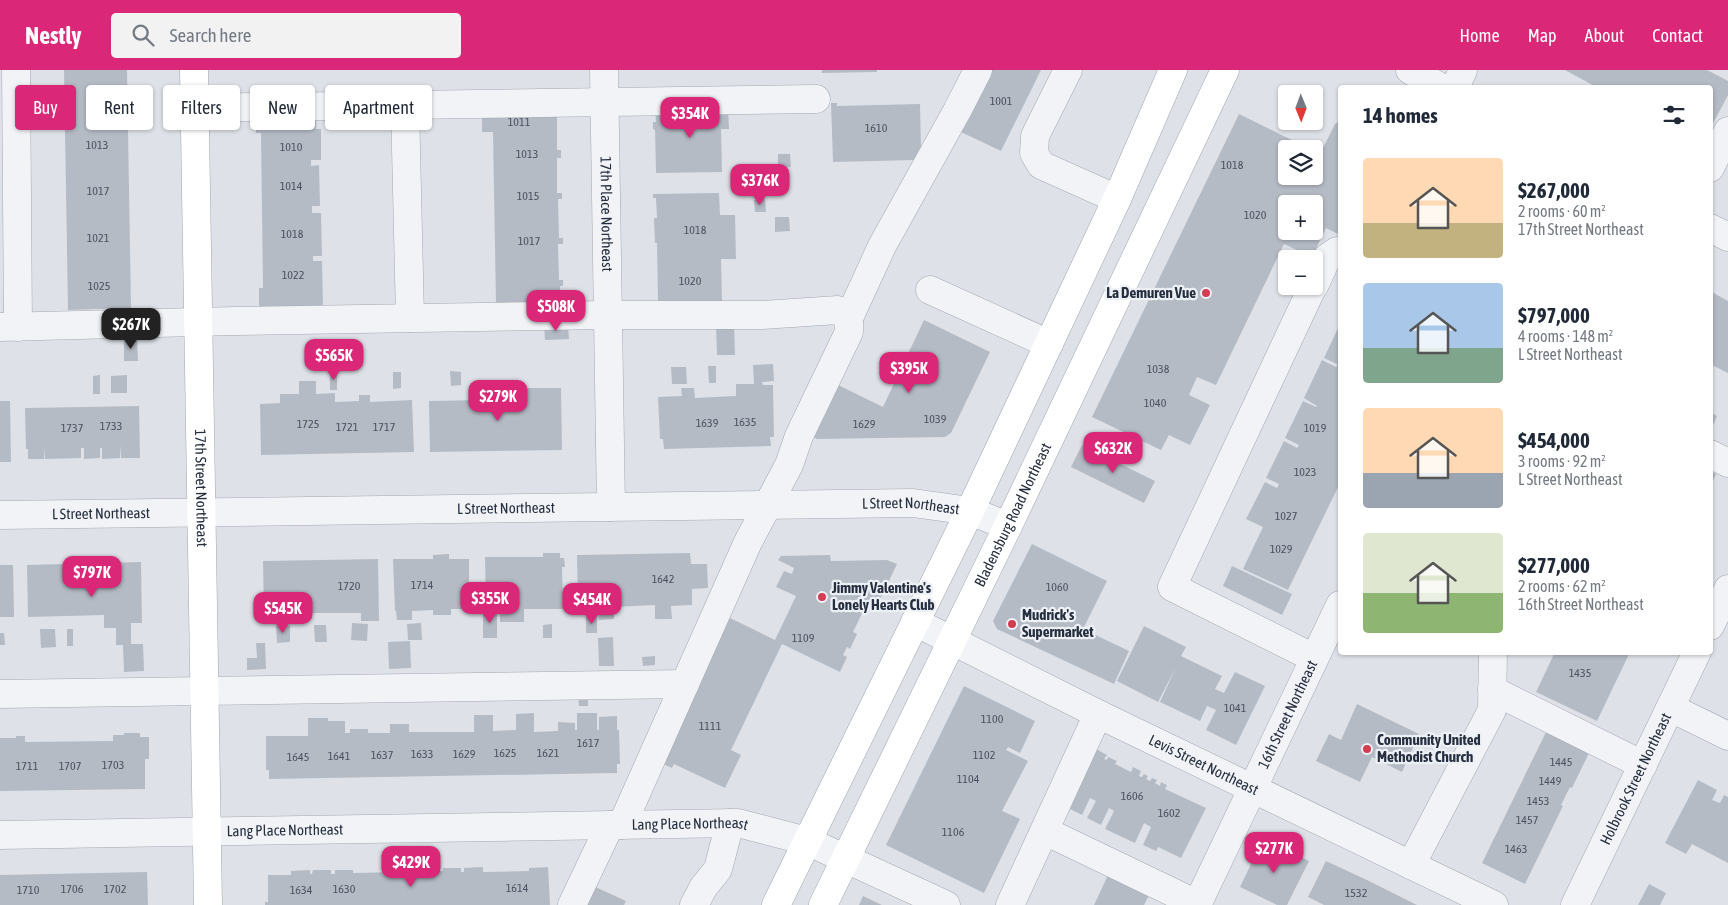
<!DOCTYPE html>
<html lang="en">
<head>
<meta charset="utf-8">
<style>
  :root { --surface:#fff; --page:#f2f2f3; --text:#1f2937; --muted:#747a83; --accent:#db2777 }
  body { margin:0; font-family:"Asap Condensed",sans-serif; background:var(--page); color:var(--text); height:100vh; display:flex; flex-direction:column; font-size:19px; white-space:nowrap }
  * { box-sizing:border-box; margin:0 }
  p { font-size:16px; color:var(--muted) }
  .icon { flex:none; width:28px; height:28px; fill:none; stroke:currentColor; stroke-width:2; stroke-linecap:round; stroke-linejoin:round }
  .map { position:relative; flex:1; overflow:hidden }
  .side { position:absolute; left:1338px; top:15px; width:375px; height:570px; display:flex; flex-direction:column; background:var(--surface); border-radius:5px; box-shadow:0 1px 4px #0004 }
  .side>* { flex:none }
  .hud { position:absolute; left:15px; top:15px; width:475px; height:45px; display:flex; gap:10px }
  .needle { width:32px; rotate:179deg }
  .controls { position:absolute; left:1278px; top:15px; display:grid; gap:10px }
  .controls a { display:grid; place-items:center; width:45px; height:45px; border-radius:5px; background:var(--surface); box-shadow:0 1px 4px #0004; font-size:25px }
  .price { position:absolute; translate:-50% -42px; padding:0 11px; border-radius:10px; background:var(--accent); color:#fff; font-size:16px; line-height:32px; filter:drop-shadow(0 1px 2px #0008) }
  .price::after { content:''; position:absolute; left:50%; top:30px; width:15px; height:11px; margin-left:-8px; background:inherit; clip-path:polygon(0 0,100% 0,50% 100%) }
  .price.on { background:#222; color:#fff }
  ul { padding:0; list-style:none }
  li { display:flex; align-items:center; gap:15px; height:125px; padding:0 25px }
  li span { display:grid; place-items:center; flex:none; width:140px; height:100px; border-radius:5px; color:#555 }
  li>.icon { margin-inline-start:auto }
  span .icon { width:60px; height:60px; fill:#fffc; stroke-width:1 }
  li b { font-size:21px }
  h2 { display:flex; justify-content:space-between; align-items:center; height:60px; padding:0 25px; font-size:21px }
  .chip { padding:0 18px; border-radius:5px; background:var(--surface); box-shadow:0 1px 4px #0004; font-size:18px; line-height:45px }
  .chip.on { background:var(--accent); color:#fff }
  header { display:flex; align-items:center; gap:30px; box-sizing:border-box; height:70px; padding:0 25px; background:var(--accent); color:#fff }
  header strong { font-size:24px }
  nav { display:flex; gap:28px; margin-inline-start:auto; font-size:18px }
  .search { width:350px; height:45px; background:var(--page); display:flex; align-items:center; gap:12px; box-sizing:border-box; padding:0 18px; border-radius:5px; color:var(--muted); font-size:19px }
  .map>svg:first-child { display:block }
  .building { fill:#b5bbc5; fill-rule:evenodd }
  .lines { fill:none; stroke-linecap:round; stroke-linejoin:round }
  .minor-casing { stroke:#a3a9b2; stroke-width:29 }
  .major-casing { stroke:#9da6b4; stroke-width:29 }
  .minor { stroke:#f1f3f6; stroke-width:28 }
  .major { stroke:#fff; stroke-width:28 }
  .poi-dot { fill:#d33d52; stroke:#edf1f6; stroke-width:2 }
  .labels { text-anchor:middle; stroke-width:4.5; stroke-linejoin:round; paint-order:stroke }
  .number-label { font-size:12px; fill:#4a5261 }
  .street-label { font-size:15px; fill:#262f40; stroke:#edf1f6 }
  .poi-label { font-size:15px; font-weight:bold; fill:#262f40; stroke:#edf1f6; text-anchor:start }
</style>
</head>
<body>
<header>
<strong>Nestly</strong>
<div class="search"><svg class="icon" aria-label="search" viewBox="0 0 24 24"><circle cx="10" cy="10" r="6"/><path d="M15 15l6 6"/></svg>Search here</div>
<nav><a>Home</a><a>Map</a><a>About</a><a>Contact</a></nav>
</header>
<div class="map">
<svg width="1728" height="835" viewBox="0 0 1728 835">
  <rect width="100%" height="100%" fill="#dee2e8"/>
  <path class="building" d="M64,0H127L131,238L68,240Z
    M822,0H877V2L822,3Z
    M992,0H1041L1001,81L961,62Z
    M1565,0H1707L1728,11V25L1710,59V18H1598Z
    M831,33H837V36L920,34L921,79L915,90L833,92Z
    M728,37L729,59H721L722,102L656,103L655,60L653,59V52H656L655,39Z
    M557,40V80H561V88H557V123H562V129H558L559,168H563V174H558L559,210H563V216H560V233L496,235L493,62H482V42Z
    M256,44H316V59H321V90H311V96L319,95L320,136H312V143H321L322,186H313V191H322L323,239L259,240V218H263L261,63H256Z
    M1239,44L1310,79H1286V106H1314V81L1320,84L1335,54L1340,51V165L1326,158L1312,187L1284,174L1216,315L1197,307L1189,325L1210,335L1190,375L1169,365L1161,380L1092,347ZM1286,134H1314V161H1286Z
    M778,84H790L791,97L778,98Z
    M719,123L720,145H735L736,189H721L722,231L658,232L657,173H655L654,148H657L656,128H653V124Z
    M765,129L766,142H755L754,130Z
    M775,147H789L790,161L775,162Z
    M1710,221L1728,231V303L1710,294Z
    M924,250L990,282L951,363L945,367L817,369L807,364L832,312L883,337Z
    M568,254L569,269L545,270L544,255Z
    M1340,254V413L1288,520L1243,499L1263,457L1246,449L1265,412L1277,418L1279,414L1266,408L1284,371L1297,378L1299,375L1285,368L1303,331L1316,337L1317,336L1304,328L1322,290L1336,297L1337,296V294L1324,288Z
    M734,255L735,285H717L716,256Z
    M137,268L138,291H124V269Z
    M773,294L774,311L762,312L763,315H773L774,367H770L771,376L664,379L663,369H660L658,327L682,326L681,318H694L695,328L736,326V314H754L753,295Z
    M708,296H716V313H709Z
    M671,297H686L687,314H672Z
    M450,301L461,302V315L451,316Z
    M330,302H337V320H330Z
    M393,302H401V318L393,319Z
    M100,305V324H93V306Z
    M127,305V323H111V306Z
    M299,311H316V324L335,323V332L359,331V325H370V332L412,330L414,382L261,385L260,334L280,333V324H299Z
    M486,314H501V330H504V314H517V330H524V318H561L562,380L430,382L429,331L486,330Z
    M0,331H10L11,392H0Z
    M139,336L140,388H121L120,375V388L102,389V378H100V388L84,389V378H81V388L45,389V378L44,389H28V379H26L25,338Z
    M1710,342L1717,346L1710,362Z
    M1082,375L1155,411L1144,433L1071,397Z
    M1710,401L1716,404L1710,418Z
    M1032,474L1107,511L1083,559L1129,581L1114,614L997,559L993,551Z
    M543,483H560V488H564L565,497H562L563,539H524V552H500V538H486L485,487H543Z
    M690,483L691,494H707L708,518L692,519V535L671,536L672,549H655V535L614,537V549L599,550V537H578L577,485Z
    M449,484V489H469V539H451V545H433V540L412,541V550H397L396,541H395L393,489H433V485Z
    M830,485L831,491L887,490L897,494L877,536L868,531L853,562L857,564L850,579L847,577L843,585L847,587L840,602L782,574L731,680L741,685L725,718L674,694L672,698L661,693L730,548L775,570L796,526L776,517L784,501L792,504L794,498L778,490L781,486Z
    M378,489L379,551H361V543H264L263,491Z
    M141,492L142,553H131V574H143L144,601L124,602L123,575H116V558H104V545L28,547L27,495Z
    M0,495H13L14,547H0Z
    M1232,496L1292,524L1282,545L1223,516Z
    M483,540H497V568H483Z
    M586,547H597V563H586Z
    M352,553L368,554L367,571L351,570Z
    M421,553L422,570H408L407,554Z
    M552,554V568H543V555Z
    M314,555H326L327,572H315Z
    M276,556H290V572L277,573Z
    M1144,556L1186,577L1181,586L1222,606L1215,619L1224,623L1235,602L1265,616L1236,675L1206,660L1216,640L1207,636L1200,651L1160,632L1176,597L1158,632L1117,611Z
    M40,559H55L56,577L41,578Z
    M67,559H73V576H67Z
    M0,563H4L5,575H0Z
    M613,567L614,596H599L598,568Z
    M410,571L411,598L389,599L388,572Z
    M256,573H265L266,599L247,600V588H257Z
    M1555,582H1630L1597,651L1536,622Z
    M655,586V595L643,596L642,587Z
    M964,616L1035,651L1020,683L1008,677L1006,680L1028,691L1002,741L1020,749L984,823L886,775Z
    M578,624H588V636H579Z
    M1357,634L1419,664L1402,702L1372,687L1360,712L1316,691L1329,664L1341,670Z
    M534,643V662L558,661V652L575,653V660H577V643H597V660H599V647L617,646V660H619L620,694H617V703L269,709V700H266V666H308V648H328V651H345V663H350V659H368V663H390V654H409V662H474V645H493V661L516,660V644Z
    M1548,658L1589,683L1572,718L1570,717L1561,735L1563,736L1562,738L1525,814L1482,793Z
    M124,663H140V667H149V689H145V719L0,721V668H16V666H25V672L113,671V665H124Z
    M1096,679L1107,685L1104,689L1107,690L1108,687L1117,691L1115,694L1131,702L1133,697L1141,701L1139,706L1142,707L1144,704L1148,706L1146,709L1150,711L1152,708L1157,710L1155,713L1160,716L1161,712L1167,715L1165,719L1206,738L1181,788L1158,777L1156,781L1143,775L1151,757L1144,753L1135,773L1105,759L1114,741L1109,738L1101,755L1087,748L1096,731L1090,728L1082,745L1070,739Z
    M1698,710L1717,720L1712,730L1720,733L1724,725L1728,727V793L1692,774L1686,784L1665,773Z
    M1263,769L1309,791L1287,835H1277L1240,817Z
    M1326,791L1369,811L1417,835H1324L1308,827Z
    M483,797V802L529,801V798L548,797L550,835H265V832H268V805H291V801L310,800V804H312L313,800H331V804H335V800H353V803L399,802V799H418V802H421V798H440V801H443V798H461V802H464V798Z
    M1110,801L1151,821L1144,835H1094Z
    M147,802L148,835H0V805Z
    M589,814L626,831L624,835H579Z
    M1649,814L1666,823L1660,835H1638Z
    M863,826L882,835H859Z"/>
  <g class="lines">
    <defs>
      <g id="minor">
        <path d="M16,0L18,257"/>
        <path id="s1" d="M604,0L611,437"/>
        <path d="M1068,0L1035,66L1034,83L1041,95L1117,129"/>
        <path d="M1410,0L1442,18"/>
        <path d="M1455,18L1463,0"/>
        <path d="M405,35L410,248"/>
        <path d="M195,38L816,29"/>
        <path d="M1710,98L1728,61"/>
        <path d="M1710,158L1728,167"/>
        <path d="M1313,216L1172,517L1314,588"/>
        <path d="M1314,216L1327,188L1337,181L1340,183"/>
        <path d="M930,220L1049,274"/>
        <path d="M849,248L882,176L957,41L978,0"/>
        <path d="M0,257L235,251L608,245H762L838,240L849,248V262L799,366L789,395L748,472L622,755"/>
        <path d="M1710,384L1728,393"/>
        <path id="s2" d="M0,445L913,433L970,441L1008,456"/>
        <path id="s3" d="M915,552L1098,644L1494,835"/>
        <path d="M1710,556L1728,519"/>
        <path d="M1492,620L1643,695"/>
        <path d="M0,624L685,614"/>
        <path d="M1671,638L1728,666"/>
        <path d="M1045,761L1197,834"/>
        <path id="s4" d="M0,765L738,753L807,771L946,835"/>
        <path d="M1411,795L1492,640L1493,582"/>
        <path d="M572,835L610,755"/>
        <path d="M694,835L703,818L718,799L730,753"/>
        <path d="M1010,835L1098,644"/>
        <path id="s5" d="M1197,835L1340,535"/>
        <path id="s6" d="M1575,835L1697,582"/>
      </g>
      <g id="major">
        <path id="s7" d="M194,0L208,835"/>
        <path d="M776,835L970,441L1117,129L1173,0"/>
        <path id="s8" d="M823,835L1008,456L1225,0"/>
      </g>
    </defs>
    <use href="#minor" class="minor-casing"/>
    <use href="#major" class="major-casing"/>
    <use href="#minor" class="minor"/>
    <use href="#major" class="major"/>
  </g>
  <g class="poi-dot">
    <circle cx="1206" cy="223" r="5"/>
    <circle cx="822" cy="527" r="5"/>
    <circle cx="1012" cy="554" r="5"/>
    <circle cx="1367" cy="679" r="5"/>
  </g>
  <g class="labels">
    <g class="number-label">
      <text x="1001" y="35">1001</text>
      <text x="519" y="56">1011</text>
      <text x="876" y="62">1610</text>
      <text x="97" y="79">1013</text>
      <text x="291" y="81">1010</text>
      <text x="527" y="88">1013</text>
      <text x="1232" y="99">1018</text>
      <text x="291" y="120">1014</text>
      <text x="98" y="125">1017</text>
      <text x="528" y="130">1015</text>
      <text x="1255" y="149">1020</text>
      <text x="695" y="164">1018</text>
      <text x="292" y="168">1018</text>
      <text x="98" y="172">1021</text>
      <text x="529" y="175">1017</text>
      <text x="293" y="209">1022</text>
      <text x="690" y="215">1020</text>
      <text x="99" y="220">1025</text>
      <text x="1158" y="303">1038</text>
      <text x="1155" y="337">1040</text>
      <text x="935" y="353">1039</text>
      <text x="745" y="356">1635</text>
      <text x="707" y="357">1639</text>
      <text x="308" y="358">1725</text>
      <text x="864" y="358">1629</text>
      <text x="111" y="360">1733</text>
      <text x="347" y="361">1721</text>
      <text x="384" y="361">1717</text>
      <text x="72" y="362">1737</text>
      <text x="1315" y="362">1019</text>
      <text x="1305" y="406">1023</text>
      <text x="1286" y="450">1027</text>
      <text x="1281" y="483">1029</text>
      <text x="663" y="513">1642</text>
      <text x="422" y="519">1714</text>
      <text x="349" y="520">1720</text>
      <text x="1057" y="521">1060</text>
      <text x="803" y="572">1109</text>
      <text x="1580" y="607">1435</text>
      <text x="1235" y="642">1041</text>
      <text x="992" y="653">1100</text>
      <text x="710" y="660">1111</text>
      <text x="588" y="677">1617</text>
      <text x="505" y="687">1625</text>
      <text x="548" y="687">1621</text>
      <text x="422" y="688">1633</text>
      <text x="464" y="688">1629</text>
      <text x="382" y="689">1637</text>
      <text x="984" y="689">1102</text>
      <text x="339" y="690">1641</text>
      <text x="298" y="691">1645</text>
      <text x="1561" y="696">1445</text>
      <text x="113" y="699">1703</text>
      <text x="27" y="700">1711</text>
      <text x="70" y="700">1707</text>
      <text x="968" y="713">1104</text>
      <text x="1550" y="715">1449</text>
      <text x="1132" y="730">1606</text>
      <text x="1538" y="735">1453</text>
      <text x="1169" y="747">1602</text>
      <text x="1527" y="754">1457</text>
      <text x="953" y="766">1106</text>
      <text x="1516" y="783">1463</text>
      <text x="517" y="822">1614</text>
      <text x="72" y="823">1706</text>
      <text x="115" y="823">1702</text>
      <text x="344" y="823">1630</text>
      <text x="28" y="824">1710</text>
      <text x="301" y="824">1634</text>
      <text x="1356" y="827">1532</text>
    </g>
    <g class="street-label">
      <text dy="5" stroke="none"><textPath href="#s1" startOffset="144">17th Place Northeast</textPath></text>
      <text dy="5" stroke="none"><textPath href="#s7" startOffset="418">17th Street Northeast</textPath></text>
      <text dy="5" stroke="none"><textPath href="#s2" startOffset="911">L Street Northeast</textPath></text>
      <text dy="5" stroke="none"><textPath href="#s2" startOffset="506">L Street Northeast</textPath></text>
      <text dy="5" stroke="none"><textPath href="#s2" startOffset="101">L Street Northeast</textPath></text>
      <text dy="5" stroke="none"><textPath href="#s8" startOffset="434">Bladensburg Road Northeast</textPath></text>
      <text dy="5" stroke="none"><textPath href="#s5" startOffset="211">16th Street Northeast</textPath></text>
      <text dy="5" stroke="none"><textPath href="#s3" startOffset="322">Levis Street Northeast</textPath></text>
      <text dy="5" stroke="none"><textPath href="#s6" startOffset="140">Holbrook Street Northeast</textPath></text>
      <text dy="5" stroke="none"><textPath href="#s4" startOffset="690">Lang Place Northeast</textPath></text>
      <text dy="5" stroke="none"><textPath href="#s4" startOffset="285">Lang Place Northeast</textPath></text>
    </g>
    <g class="poi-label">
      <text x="1196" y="228" text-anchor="end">La Demuren Vue</text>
      <text x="832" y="523">Jimmy Valentine's<tspan x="832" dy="17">Lonely Hearts Club</tspan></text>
      <text x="1022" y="550">Mudrick's<tspan x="1022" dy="17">Supermarket</tspan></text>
      <text x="1377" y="675">Community United<tspan x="1377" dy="17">Methodist Church</tspan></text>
    </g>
  </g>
</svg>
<div class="controls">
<a><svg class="needle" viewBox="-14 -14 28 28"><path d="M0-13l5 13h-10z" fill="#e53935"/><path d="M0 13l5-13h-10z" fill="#747a83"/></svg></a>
<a><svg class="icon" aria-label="layers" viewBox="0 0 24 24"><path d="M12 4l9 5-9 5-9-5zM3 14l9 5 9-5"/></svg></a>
<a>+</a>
<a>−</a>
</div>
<b class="price" style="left:690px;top:69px">$354K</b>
<b class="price" style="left:760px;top:136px">$376K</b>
<b class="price" style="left:556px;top:262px">$508K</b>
<b class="price on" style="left:131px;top:280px">$267K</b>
<b class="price" style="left:334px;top:311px">$565K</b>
<b class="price" style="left:909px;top:324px">$395K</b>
<b class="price" style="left:498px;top:352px">$279K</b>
<b class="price" style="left:1113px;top:404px">$632K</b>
<b class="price" style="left:92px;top:528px">$797K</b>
<b class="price" style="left:490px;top:554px">$355K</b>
<b class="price" style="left:592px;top:555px">$454K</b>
<b class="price" style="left:283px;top:564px">$545K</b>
<b class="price" style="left:1274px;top:804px">$277K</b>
<b class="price" style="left:411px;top:818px">$429K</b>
<div class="hud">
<a class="chip on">Buy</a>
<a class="chip">Rent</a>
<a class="chip">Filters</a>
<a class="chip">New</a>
<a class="chip">Apartment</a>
</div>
<section class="side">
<h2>14 homes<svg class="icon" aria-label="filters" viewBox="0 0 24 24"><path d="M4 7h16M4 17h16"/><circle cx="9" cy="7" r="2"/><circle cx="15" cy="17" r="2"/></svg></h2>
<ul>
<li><span style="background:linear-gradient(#ffd9b3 65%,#c2b280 0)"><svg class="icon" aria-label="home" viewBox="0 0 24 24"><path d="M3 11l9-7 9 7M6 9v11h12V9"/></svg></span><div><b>$267,000</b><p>2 rooms · 60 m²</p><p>17th Street Northeast</p></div></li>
<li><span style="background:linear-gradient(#a9c7e8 65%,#7fa58c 0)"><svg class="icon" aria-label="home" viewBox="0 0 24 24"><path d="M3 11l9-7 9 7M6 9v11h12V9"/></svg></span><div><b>$797,000</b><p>4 rooms · 148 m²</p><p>L Street Northeast</p></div></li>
<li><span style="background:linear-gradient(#ffd9b3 65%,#9aa5b1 0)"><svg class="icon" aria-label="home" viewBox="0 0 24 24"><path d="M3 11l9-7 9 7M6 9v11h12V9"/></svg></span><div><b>$454,000</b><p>3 rooms · 92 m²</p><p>L Street Northeast</p></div></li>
<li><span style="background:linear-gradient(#dfe7d0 60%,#8fb573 0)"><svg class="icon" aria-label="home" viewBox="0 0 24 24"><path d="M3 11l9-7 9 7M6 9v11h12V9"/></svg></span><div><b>$277,000</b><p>2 rooms · 62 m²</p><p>16th Street Northeast</p></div></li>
</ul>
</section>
</div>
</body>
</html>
